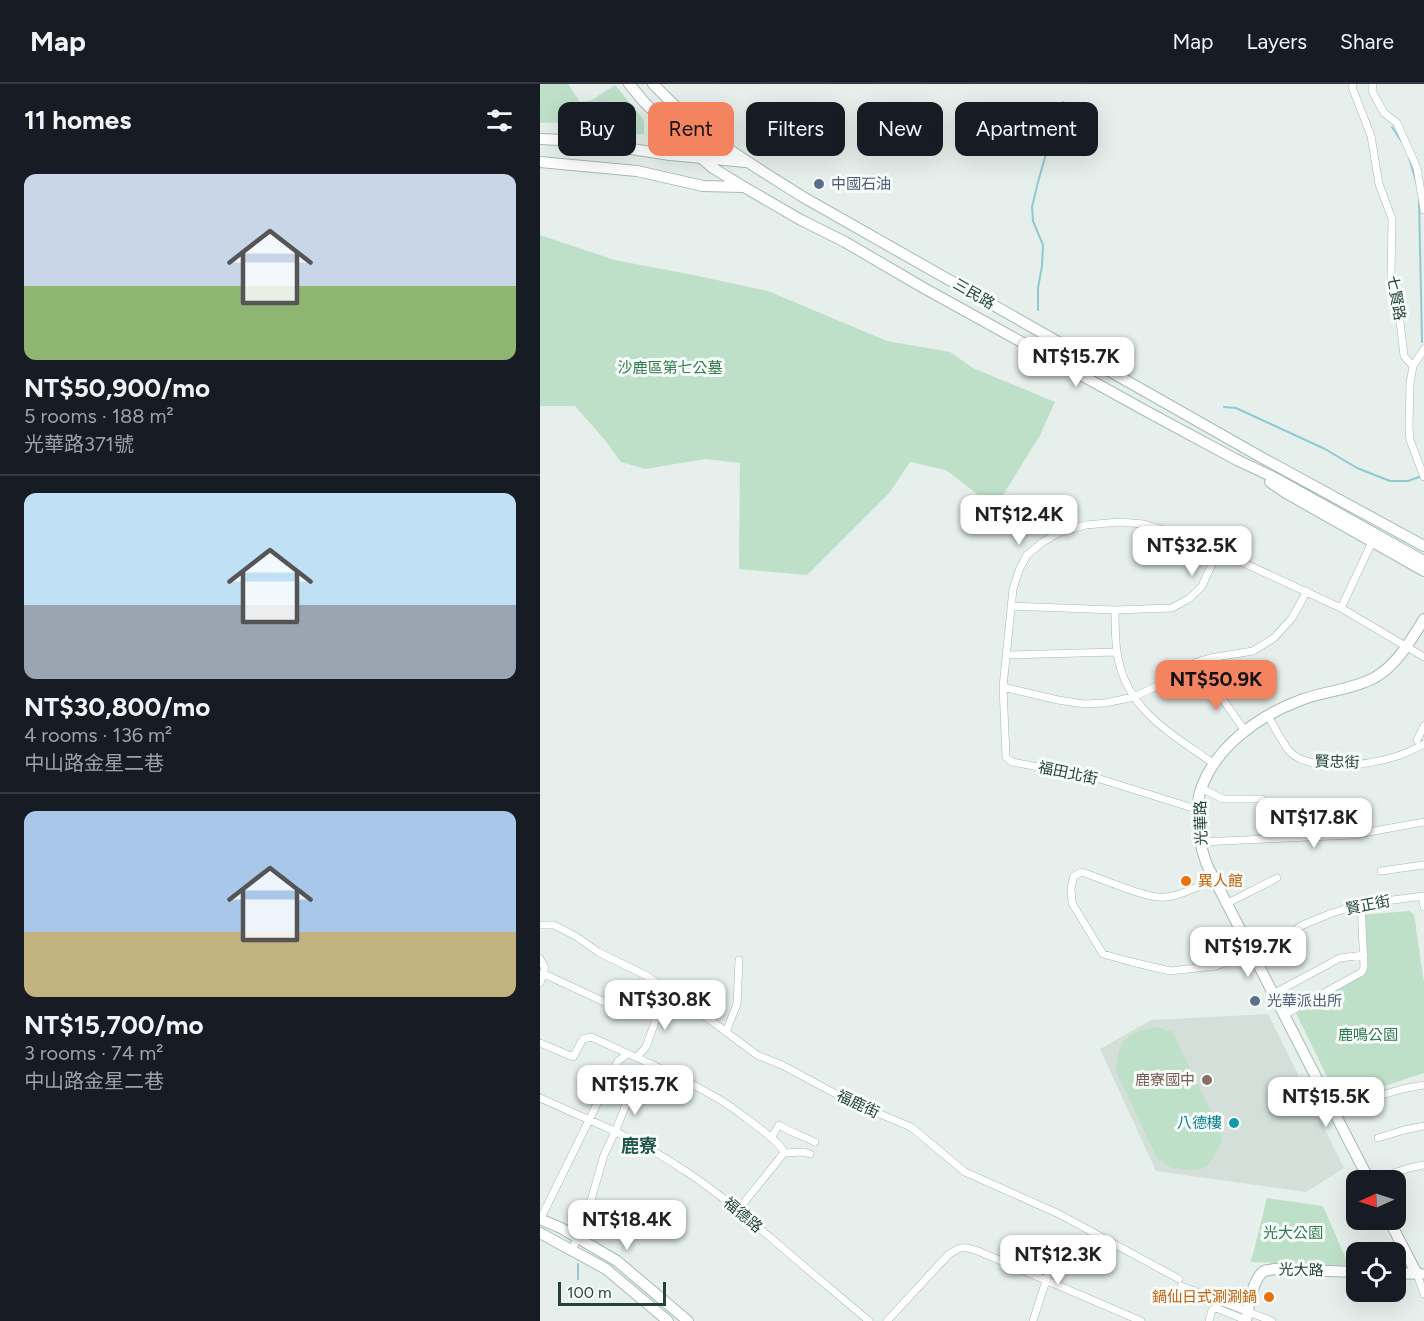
<!DOCTYPE html>
<html lang="en">
<head>
<meta charset="utf-8">
<style>
  :root { --surface:#171b24; --page:#20242c; --text:#f1f3f6; --muted:#9ea1a6; --line:#363941; --accent:#f4845f }
  body { margin:0; font-family:Figtree,"Noto Sans TC",sans-serif; background:var(--page); color:var(--text); height:100vh; display:flex; flex-direction:column; font-size:22px; white-space:nowrap }
  * { box-sizing:border-box; margin:0 }
  p { font-size:20px; color:var(--muted) }
  .icon { flex:none; width:33px; height:33px; fill:none; stroke:currentColor; stroke-width:2; stroke-linecap:round; stroke-linejoin:round }
  .map { position:relative; flex:1; overflow:hidden }
  .details { display:flex; flex-direction:column; background:var(--surface); width:540px }
  .details>* { flex:none }
  .banner { position:absolute; left:18px; top:18px; width:570px; height:54px; display:flex; gap:12px }
  .needle { width:39px; rotate:267deg }
  .buttons { position:absolute; left:806px; top:1086px; display:grid; gap:12px }
  .buttons a { display:grid; place-items:center; width:60px; height:60px; border-radius:12px; background:var(--surface); box-shadow:0 6px 24px #0002; font-size:30px }
  .scale { position:absolute; left:18px; bottom:15px; width:108px; box-sizing:border-box; padding-left:6px; border:3px solid #24423a; border-top:0; font-size:16px; line-height:21px; white-space:nowrap; color:#24423a; -webkit-text-stroke:4px #f7fbf9; paint-order:stroke }
  .price { position:absolute; translate:-50% -51px; padding:0 14px; border-radius:12px; background:#fff; color:#222; font-size:20px; line-height:39px; filter:drop-shadow(0 2px 3px #0008) }
  .price::after { content:''; position:absolute; left:50%; top:36px; width:18px; height:14px; margin-left:-9px; background:inherit; clip-path:polygon(0 0,100% 0,50% 100%) }
  .price.selected { background:var(--accent); color:#111 }
  ul { padding:0; list-style:none }
  li { display:grid; align-content:center; gap:12px; height:318px; padding:0 24px }
  li+li { border-top:2px solid var(--line) }
  li span { display:grid; place-items:center; height:186px; border-radius:12px; color:#555 }
  li>.icon { margin-inline-start:auto }
  span .icon { width:108px; height:108px; fill:#fffc; stroke-width:1 }
  li b { font-size:26px }
  h2 { display:flex; justify-content:space-between; align-items:center; height:72px; padding:0 24px; font-size:26px }
  .chip { padding:0 21px; border-radius:12px; background:var(--surface); box-shadow:0 6px 24px #0002; font-size:21px; line-height:54px }
  .chip.selected { background:var(--accent); color:#111 }
  header { display:flex; align-items:center; gap:36px; box-sizing:border-box; height:84px; padding:0 30px; background:var(--surface); border-bottom:2px solid var(--line) }
  header strong { font-size:28px }
  nav { display:flex; gap:33px; margin-inline-start:auto; font-size:21px }
  main { display:flex; flex:1; min-height:0 }
  .map>svg:first-child { display:block }
  .built { fill:#d4dfda }
  .green { fill:#bfe0c8 }
  .lines { fill:none; stroke-linecap:round; stroke-linejoin:round }
  .stream { stroke:#8ec9d4; stroke-width:2 }
  .street-casing { stroke:#a8b8b2; stroke-width:8 }
  .secondary-casing { stroke:#a4bbb3; stroke-width:12 }
  .street { stroke:#fff; stroke-width:7 }
  .secondary { stroke:#fff; stroke-width:10 }
  .service-dot { fill:#5c6f8a; stroke:#f7fbf9; stroke-width:2 }
  .food-dot { fill:#e8710a; stroke:#f7fbf9; stroke-width:2 }
  .education-dot { fill:#8d6e63; stroke:#f7fbf9; stroke-width:2 }
  .culture-dot { fill:#0f9aa8; stroke:#f7fbf9; stroke-width:2 }
  .labels { text-anchor:middle; stroke-width:6; stroke-linejoin:round; paint-order:stroke }
  .service-label { font-size:15px; fill:#4e5e75; stroke:#f7fbf9; text-anchor:start }
  .street-label { font-size:15px; fill:#24423a; stroke:#f7fbf9 }
  .park-label { font-size:15px; fill:#2d7a4b; stroke:#f7fbf9 }
  .food-label { font-size:15px; fill:#c56008; stroke:#f7fbf9; text-anchor:start }
  .education-label { font-size:15px; fill:#785e54; stroke:#f7fbf9; text-anchor:end }
  .culture-label { font-size:15px; fill:#0d838f; stroke:#f7fbf9; text-anchor:end }
  .quarter-label { font-size:18px; font-weight:bold; fill:#1f5548; stroke:#f7fbf9 }
</style>
</head>
<body>
<header>
<strong>Map</strong>
<nav><a>Map</a><a>Layers</a><a>Share</a></nav>
</header>
<main>
<section class="details">
<h2>11 homes<svg class="icon" aria-label="filters" viewBox="0 0 24 24"><path d="M4 7h16M4 17h16"/><circle cx="9" cy="7" r="2"/><circle cx="15" cy="17" r="2"/></svg></h2>
<ul>
<li><span style="background:linear-gradient(#c9d6e8 60%,#8fb573 0)"><svg class="icon" aria-label="home" viewBox="0 0 24 24"><path d="M3 11l9-7 9 7M6 9v11h12V9"/></svg></span><div><b>NT$50,900/mo</b><p>5 rooms · 188 m²</p><p>光華路371號</p></div></li>
<li><span style="background:linear-gradient(#bfe0f5 60%,#9aa5b1 0)"><svg class="icon" aria-label="home" viewBox="0 0 24 24"><path d="M3 11l9-7 9 7M6 9v11h12V9"/></svg></span><div><b>NT$30,800/mo</b><p>4 rooms · 136 m²</p><p>中山路金星二巷</p></div></li>
<li><span style="background:linear-gradient(#a9c7e8 65%,#c2b280 0)"><svg class="icon" aria-label="home" viewBox="0 0 24 24"><path d="M3 11l9-7 9 7M6 9v11h12V9"/></svg></span><div><b>NT$15,700/mo</b><p>3 rooms · 74 m²</p><p>中山路金星二巷</p></div></li>
</ul>
</section>
<div class="map">
<svg width="884" height="1237" viewBox="0 0 884 1237">
  <rect width="100%" height="100%" fill="#e6efeb"/>
  <path class="built" d="M728,930L804,1084L766,1108L616,1087L560,965L611,936Z"/>
  <path class="green" d="M0,0H28L40,18L52,16L75,1L104,36V50H86L32,38L0,39Z
    M0,151L75,176L158,192L228,207L347,257L410,268L433,284L515,318L499,353L455,424L406,386L370,378L350,408L267,491L199,485L200,379L165,375L105,385L81,378L64,355L35,322H0Z
    M869,827L874,830L884,899V989L799,1017L756,929L813,897L823,879L821,831Z
    M618,943L628,947H632L680,1046L682,1054L681,1060L668,1081L661,1085L653,1086L632,1084L617,1074L576,987C577,956 588,947 618,943Z
    M727,1114L783,1122L809,1182L711,1178Z"/>
  <g class="lines">
    <path class="stream" d="M852,43L862,58
      M869,74L877,100
      M879,115L882,258
      M498,226V204L502,182L503,161L493,137L492,123L498,98L506,70L528,48V39L523,18
      M684,323L696,324L785,365L817,384L850,397H868L879,393
      M38,1180V1195"/>
    <defs>
      <path id="street" d="M813,0L812,3L831,52L839,100L852,135L851,193L860,237L864,272L873,282
        M833,0L832,7L844,29L857,39L877,84L884,126
        M884,265L873,282L870,299L869,344L870,356L884,393
        M471,522L575,526L632,524L650,514L662,502L678,467
        M801,524L832,458
        M575,526C575,540 575,554 577,568C585,626 631,649 674,680
        M466,571L577,568
        M667,593L705,647
        M463,603L518,616L544,620L565,619L594,613L623,599L644,584L654,579L670,574L713,567L734,554L752,534L767,507
        M728,632C734,642 743,660 750,668C773,689 827,681 854,673C865,670 875,665 884,660
        M877,656L884,642
        M661,704L683,715H722
        M659,726L557,694L472,678L466,673L463,603L473,505L479,486L487,471L503,458L520,448L546,441L579,438L604,440L627,447L678,467L801,524L884,573
        M660,758L812,751L884,738
        M841,787L884,781
        M674,795C659,802 643,811 626,813C609,816 560,794 542,788L534,792L531,804L532,819L563,870L592,878L630,887L676,882L712,869L730,860L765,840L792,829L821,820L884,812
        M882,812L884,823
        M686,820L737,794
        M0,841H14L37,853L58,868L107,892L142,915L217,971L242,981L309,1017L371,1043L425,1088L519,1130L639,1195
        M0,875L5,884L0,899
        M4,890L84,927
        M733,910L800,874L824,871
        M744,931L822,888L824,883L821,820
        M186,948L197,920L199,876
        M0,959L33,973L43,955L51,953C93,972 136,990 177,1014C193,1023 207,1035 222,1046C230,1053 241,1060 244,1069L198,1126
        M97,973L106,963L127,905
        M0,1014C46,1035 94,1053 136,1081C170,1102 200,1128 231,1154C263,1182 296,1209 329,1237
        M793,1026L862,1005L884,1001
        M231,1054L239,1041C250,1048 263,1052 275,1058
        M838,1054L864,1046L884,1042
        M244,1069L264,1068L270,1070
        M833,1096L869,1084L884,1081
        M0,1136L78,977L88,970
        M32,1166L45,1137L64,1071L75,1048L91,1008
        M877,1190L884,1210
        M641,1202L732,1237
        M347,1237L408,1171C421,1162 424,1162 438,1167L601,1237
        M493,1237L518,1159
        M669,1237L672,1226L676,1224L706,1236"/>
      <path id="secondary" d="M89,0L105,19L161,74L173,84L204,103L261,136L305,158L382,203L606,327L697,376L735,394L884,477
        M113,0C130,17 146,34 165,48C196,72 230,92 263,113L719,372L884,462
        M0,55L41,57L130,71L206,78
        M0,78L97,87L163,102L203,103
        M730,398L746,409L884,487
        M829,1096L667,781C659,761 654,725 661,705C676,662 720,631 761,616C785,607 811,606 834,594C857,581 871,556 884,535
        M0,1135L21,1144L77,1177L148,1237
        M849,1136L877,1190
        M0,1149L66,1185L128,1237
        M855,1189L881,1190
        M706,1237C709,1224 712,1195 724,1187C727,1186 731,1186 734,1185L816,1188"/>
    </defs>
    <use href="#street" class="street-casing"/>
    <use href="#secondary" class="secondary-casing"/>
    <use href="#street" class="street"/>
    <use href="#secondary" class="secondary"/>
  </g>
  <g class="service-dot">
    <circle cx="279" cy="100" r="6"/>
    <circle cx="715" cy="917" r="6"/>
  </g>
  <g class="food-dot">
    <circle cx="646" cy="797" r="6"/>
    <circle cx="729" cy="1213" r="6"/>
  </g>
  <circle class="education-dot" cx="667" cy="996" r="6"/>
  <circle class="culture-dot" cx="694" cy="1039" r="6"/>
  <g class="labels">
    <g class="service-label">
      <text x="291" y="105">中國石油</text>
      <text x="727" y="922">光華派出所</text>
    </g>
    <g class="street-label">
      <text transform="translate(434 210) rotate(30)" y="5">三民路</text>
      <text transform="translate(856 214) rotate(80)" y="5">七賢路</text>
      <text transform="translate(797 678) rotate(1)" y="5">賢忠街</text>
      <text transform="translate(528 689) rotate(12)" y="5">福田北街</text>
      <text transform="translate(661 739) rotate(-92)" y="5">光華路</text>
      <text transform="translate(828 821) rotate(-11)" y="5">賢正街</text>
      <text transform="translate(318 1020) rotate(25)" y="5">福鹿街</text>
      <text transform="translate(203 1131) rotate(40)" y="5">福德路</text>
      <text transform="translate(761 1186) rotate(1)" y="5">光大路</text>
    </g>
    <g class="park-label">
      <text x="130" y="289">沙鹿區第七公墓</text>
      <text x="828" y="956">鹿鳴公園</text>
      <text x="753" y="1154">光大公園</text>
    </g>
    <g class="food-label">
      <text x="658" y="802">異人館</text>
      <text x="717" y="1218" text-anchor="end">鍋仙日式涮涮鍋</text>
    </g>
    <g class="education-label">
      <text x="655" y="1001">鹿寮國中</text>
    </g>
    <g class="culture-label">
      <text x="682" y="1044">八德樓</text>
    </g>
    <g class="quarter-label">
      <text x="99" y="1068">鹿寮</text>
    </g>
  </g>
</svg>
<div class="buttons">
<a><svg class="needle" viewBox="-14 -14 28 28"><path d="M0-13l5 13h-10z" fill="#e53935"/><path d="M0 13l5-13h-10z" fill="#9ea1a6"/></svg></a>
<a><svg class="icon" aria-label="locate" viewBox="0 0 24 24"><circle cx="12" cy="12" r="6"/><path d="M12 2v4M12 18v4M2 12h4M18 12h4"/></svg></a>
</div>
<div class="scale">100 m</div>
<b class="price" style="left:536px;top:304px">NT$15.7K</b>
<b class="price" style="left:479px;top:462px">NT$12.4K</b>
<b class="price" style="left:652px;top:493px">NT$32.5K</b>
<b class="price selected" style="left:676px;top:627px">NT$50.9K</b>
<b class="price" style="left:774px;top:765px">NT$17.8K</b>
<b class="price" style="left:708px;top:894px">NT$19.7K</b>
<b class="price" style="left:125px;top:947px">NT$30.8K</b>
<b class="price" style="left:95px;top:1032px">NT$15.7K</b>
<b class="price" style="left:786px;top:1044px">NT$15.5K</b>
<b class="price" style="left:87px;top:1167px">NT$18.4K</b>
<b class="price" style="left:518px;top:1202px">NT$12.3K</b>
<div class="banner">
<a class="chip">Buy</a>
<a class="chip selected">Rent</a>
<a class="chip">Filters</a>
<a class="chip">New</a>
<a class="chip">Apartment</a>
</div>
</div>
</main>
</body>
</html>
